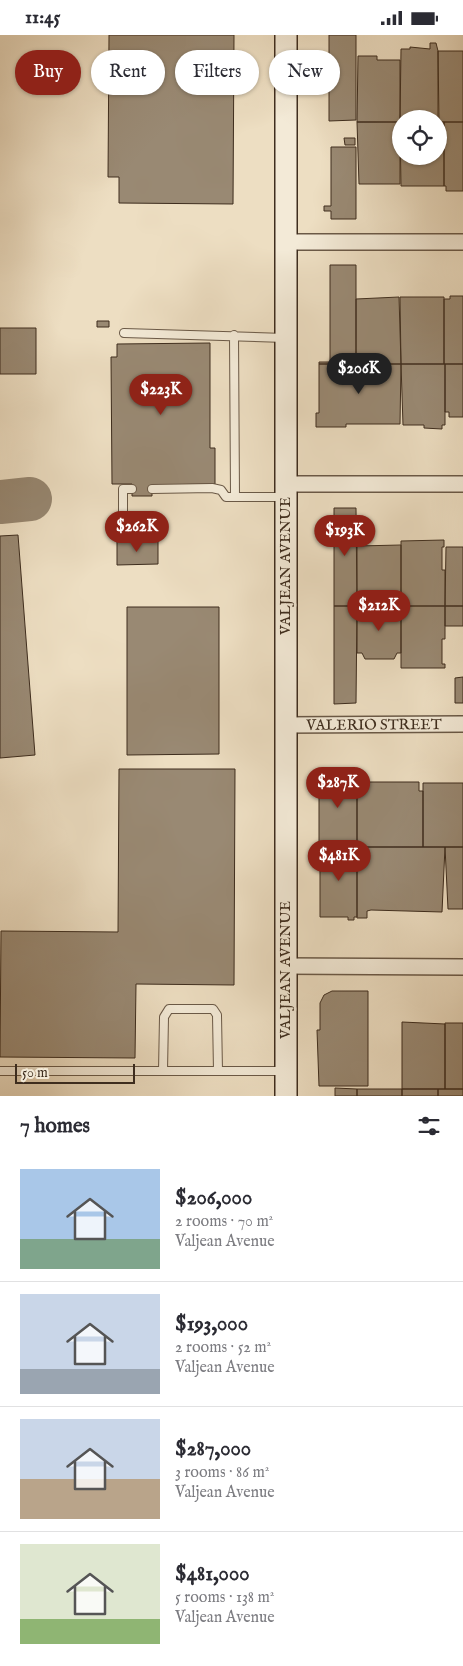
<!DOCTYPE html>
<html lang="en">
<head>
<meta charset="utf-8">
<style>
  :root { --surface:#fff; --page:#f2f2f3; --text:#2b2b33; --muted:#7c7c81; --line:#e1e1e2; --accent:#8f2418 }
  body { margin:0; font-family:"IM FELL English",serif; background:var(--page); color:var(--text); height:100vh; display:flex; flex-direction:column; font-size:19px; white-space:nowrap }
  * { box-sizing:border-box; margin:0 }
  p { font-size:16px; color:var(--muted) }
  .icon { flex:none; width:28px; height:28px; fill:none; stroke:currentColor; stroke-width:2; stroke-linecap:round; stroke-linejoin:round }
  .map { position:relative; height:1061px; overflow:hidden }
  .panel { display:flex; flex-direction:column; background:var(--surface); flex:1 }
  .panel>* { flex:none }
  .guide { position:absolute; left:15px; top:15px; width:434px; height:45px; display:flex; gap:10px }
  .tools { position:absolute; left:392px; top:75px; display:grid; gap:10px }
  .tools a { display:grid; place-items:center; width:55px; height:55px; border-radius:50%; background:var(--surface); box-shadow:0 1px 4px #0004; font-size:25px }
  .scale { position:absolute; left:15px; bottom:12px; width:120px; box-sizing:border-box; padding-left:5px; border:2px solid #3e2d1e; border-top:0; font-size:14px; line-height:18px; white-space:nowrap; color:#3e2d1e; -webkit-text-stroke:4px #f3ead7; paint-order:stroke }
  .price { position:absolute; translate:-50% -42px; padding:0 11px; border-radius:18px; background:var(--accent); color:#fff; font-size:16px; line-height:32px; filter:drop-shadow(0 1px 2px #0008) }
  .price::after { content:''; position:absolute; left:50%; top:30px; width:15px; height:11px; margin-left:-8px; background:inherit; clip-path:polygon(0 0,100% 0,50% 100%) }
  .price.selected { background:#222; color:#fff }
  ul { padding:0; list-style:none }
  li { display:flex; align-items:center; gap:15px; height:125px; padding:0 20px }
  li+li { border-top:1px solid var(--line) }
  li span { display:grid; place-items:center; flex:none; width:140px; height:100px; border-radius:0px; color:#555 }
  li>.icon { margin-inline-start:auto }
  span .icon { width:60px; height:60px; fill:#fffc; stroke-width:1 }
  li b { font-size:21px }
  h2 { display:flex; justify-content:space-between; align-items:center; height:60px; padding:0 20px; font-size:21px }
  .chip { padding:0 18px; border-radius:22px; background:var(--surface); box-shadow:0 1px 4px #0004; font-size:18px; line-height:45px }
  .chip.selected { background:var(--accent); color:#fff }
  .status { display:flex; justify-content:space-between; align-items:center; height:35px; padding:0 25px; background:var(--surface); direction:ltr }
  .status svg { height:14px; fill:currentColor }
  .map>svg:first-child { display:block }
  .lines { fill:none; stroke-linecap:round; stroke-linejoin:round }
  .taxiway { stroke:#968670; stroke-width:44 }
  .building { fill:#998973; stroke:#3e2d1e }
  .service-casing { stroke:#6a5947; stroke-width:10 }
  .minor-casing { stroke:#6a5947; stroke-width:18 }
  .secondary-casing { stroke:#3e2d1e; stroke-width:24 }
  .service { stroke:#f3ead7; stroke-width:8 }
  .minor { stroke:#f3ead7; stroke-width:15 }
  .secondary { stroke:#f3ead7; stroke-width:21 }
  .labels { text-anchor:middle; stroke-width:4.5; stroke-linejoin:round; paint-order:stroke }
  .street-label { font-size:15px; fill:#3e2d1e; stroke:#f3ead7 }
</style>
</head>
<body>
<div class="status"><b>11:45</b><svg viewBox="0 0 49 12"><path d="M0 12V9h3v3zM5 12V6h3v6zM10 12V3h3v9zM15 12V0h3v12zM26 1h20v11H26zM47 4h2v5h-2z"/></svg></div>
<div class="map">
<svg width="463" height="1061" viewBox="0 0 463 1061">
  <rect width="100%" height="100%" fill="#eddec2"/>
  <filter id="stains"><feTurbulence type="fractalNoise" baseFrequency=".004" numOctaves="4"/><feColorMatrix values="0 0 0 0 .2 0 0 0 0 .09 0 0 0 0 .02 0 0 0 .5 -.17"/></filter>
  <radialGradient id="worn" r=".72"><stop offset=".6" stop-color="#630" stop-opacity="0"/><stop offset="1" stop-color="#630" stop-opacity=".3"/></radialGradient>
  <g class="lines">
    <path class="taxiway" d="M0,467L30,464"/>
  </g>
  <path class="building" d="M109,0H234L233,169L119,168V142H108Z
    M329,0H356V85L329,86Z
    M430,8H436L438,16V84H401L400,87L401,14H410V12L430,14Z
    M438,16H463V87H439Z
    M358,21H377V25H400V87H357Z
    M357,87H400V149H359Z
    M400,87L401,121H439V87H444V151H401Z
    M444,87H463V156H446V151H444Z
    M344,103H355V110H345Z
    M331,112H356V184H331V176H324V171H331Z
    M330,230H356V329H319V327H330Z
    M450,261H463V329H444V264H450Z
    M399,262L401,329H356V264Z
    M400,262H444V329H401Z
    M97,286H109V292H97Z
    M0,293H36V339H0Z
    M210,308V413H215V449L152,450V461H132V449H112L111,322H117V309Z
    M319,329H401L400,389H346V392H316V378H319Z
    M401,329H445V390H442V394L424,393V390H403Z
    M445,329H463V382H449V377H445Z
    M334,473H356L357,571H334Z
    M18,500L35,720L0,723V501Z
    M444,505V512H442V535H445V571H401V506Z
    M117,506H158V529L117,530Z
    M401,510V571H357V511Z
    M446,512H463V571H445Z
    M334,571H357L356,668L334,669Z
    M357,571H401V618H397L394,624H365L362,618H357Z
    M401,571H445V604H442V629H445V633H401Z
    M445,571H463V591H445Z
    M127,572H219V719L127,720Z
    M463,642V668H455V643Z
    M119,734H235L234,950L136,949L135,1023L0,1022L1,896L118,897Z
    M319,739H357V810H319Z
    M360,747H419V756H423V812H357V756H360Z
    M423,748H463V812H423Z
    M320,812H357V882H354V885H348V882H320Z
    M357,812H445L442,877L371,875L367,876V883H357Z
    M445,812H463V874H448Z
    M332,956H368V1051H319L317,995H320V968L324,960Z
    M402,987L445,989V1054H402Z
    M445,988H463V1054H445Z
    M335,1053L357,1054V1061H335Z
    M357,1054H402V1061H357Z
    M402,1054H438V1061H402Z
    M438,1054H463V1061H438Z"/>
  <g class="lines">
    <defs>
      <path id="service" d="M124,298L285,303
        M234,300L235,462
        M152,454L212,453L221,455L226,462H285
        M123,487V454H132
        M1,1036H284
        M163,1036L164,982L169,974H213L217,980L218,1036"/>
      <g id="minor">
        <path d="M285,207H463"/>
        <path d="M285,449H463"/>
        <path id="s1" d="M285,690L463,689"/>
        <path d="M285,931L463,932"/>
      </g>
      <path id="secondary" d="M286,0V1061"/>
    </defs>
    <use href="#service" class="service-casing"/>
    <use href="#minor" class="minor-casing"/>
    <use href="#secondary" class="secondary-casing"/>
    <use href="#service" class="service"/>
    <use href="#minor" class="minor"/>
    <use href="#secondary" class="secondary"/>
  </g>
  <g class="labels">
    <g class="street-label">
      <text transform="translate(285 531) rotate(-90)" y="5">VALJEAN AVENUE</text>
      <text dy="5" stroke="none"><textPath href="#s1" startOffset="89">VALERIO STREET</textPath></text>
      <text transform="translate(285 935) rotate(-90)" y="5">VALJEAN AVENUE</text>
    </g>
  </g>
  <rect width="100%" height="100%" filter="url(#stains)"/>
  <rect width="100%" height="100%" fill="url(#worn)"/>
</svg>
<div class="tools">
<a><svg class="icon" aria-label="locate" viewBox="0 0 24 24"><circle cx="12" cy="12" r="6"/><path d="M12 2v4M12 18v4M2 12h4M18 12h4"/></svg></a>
</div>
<div class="scale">50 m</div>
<b class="price selected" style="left:359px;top:360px">$206K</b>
<b class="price" style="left:161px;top:381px">$223K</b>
<b class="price" style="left:137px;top:518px">$262K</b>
<b class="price" style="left:345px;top:522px">$193K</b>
<b class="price" style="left:379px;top:597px">$212K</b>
<b class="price" style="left:338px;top:774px">$287K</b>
<b class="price" style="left:339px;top:847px">$481K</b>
<div class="guide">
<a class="chip selected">Buy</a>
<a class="chip">Rent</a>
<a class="chip">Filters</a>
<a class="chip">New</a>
</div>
</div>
<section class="panel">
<h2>7 homes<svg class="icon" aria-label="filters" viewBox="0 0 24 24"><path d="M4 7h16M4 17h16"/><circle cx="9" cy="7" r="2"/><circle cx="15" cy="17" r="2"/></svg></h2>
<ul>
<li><span style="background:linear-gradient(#a9c7e8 70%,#7fa58c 0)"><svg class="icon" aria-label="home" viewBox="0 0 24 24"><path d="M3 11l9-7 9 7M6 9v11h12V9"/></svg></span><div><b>$206,000</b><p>2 rooms · 70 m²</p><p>Valjean Avenue</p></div></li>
<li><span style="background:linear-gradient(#c9d6e8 75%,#9aa5b1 0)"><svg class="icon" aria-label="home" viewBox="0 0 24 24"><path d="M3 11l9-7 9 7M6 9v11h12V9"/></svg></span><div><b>$193,000</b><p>2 rooms · 52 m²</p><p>Valjean Avenue</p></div></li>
<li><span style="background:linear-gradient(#c9d6e8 60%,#b9a48a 0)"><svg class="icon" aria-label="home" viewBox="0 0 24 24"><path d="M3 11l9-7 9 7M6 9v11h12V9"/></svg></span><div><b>$287,000</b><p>3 rooms · 86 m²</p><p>Valjean Avenue</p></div></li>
<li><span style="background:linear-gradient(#dfe7d0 75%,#8fb573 0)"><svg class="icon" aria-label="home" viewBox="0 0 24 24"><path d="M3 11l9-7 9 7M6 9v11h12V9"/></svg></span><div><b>$481,000</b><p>5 rooms · 138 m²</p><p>Valjean Avenue</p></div></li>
</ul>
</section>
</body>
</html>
